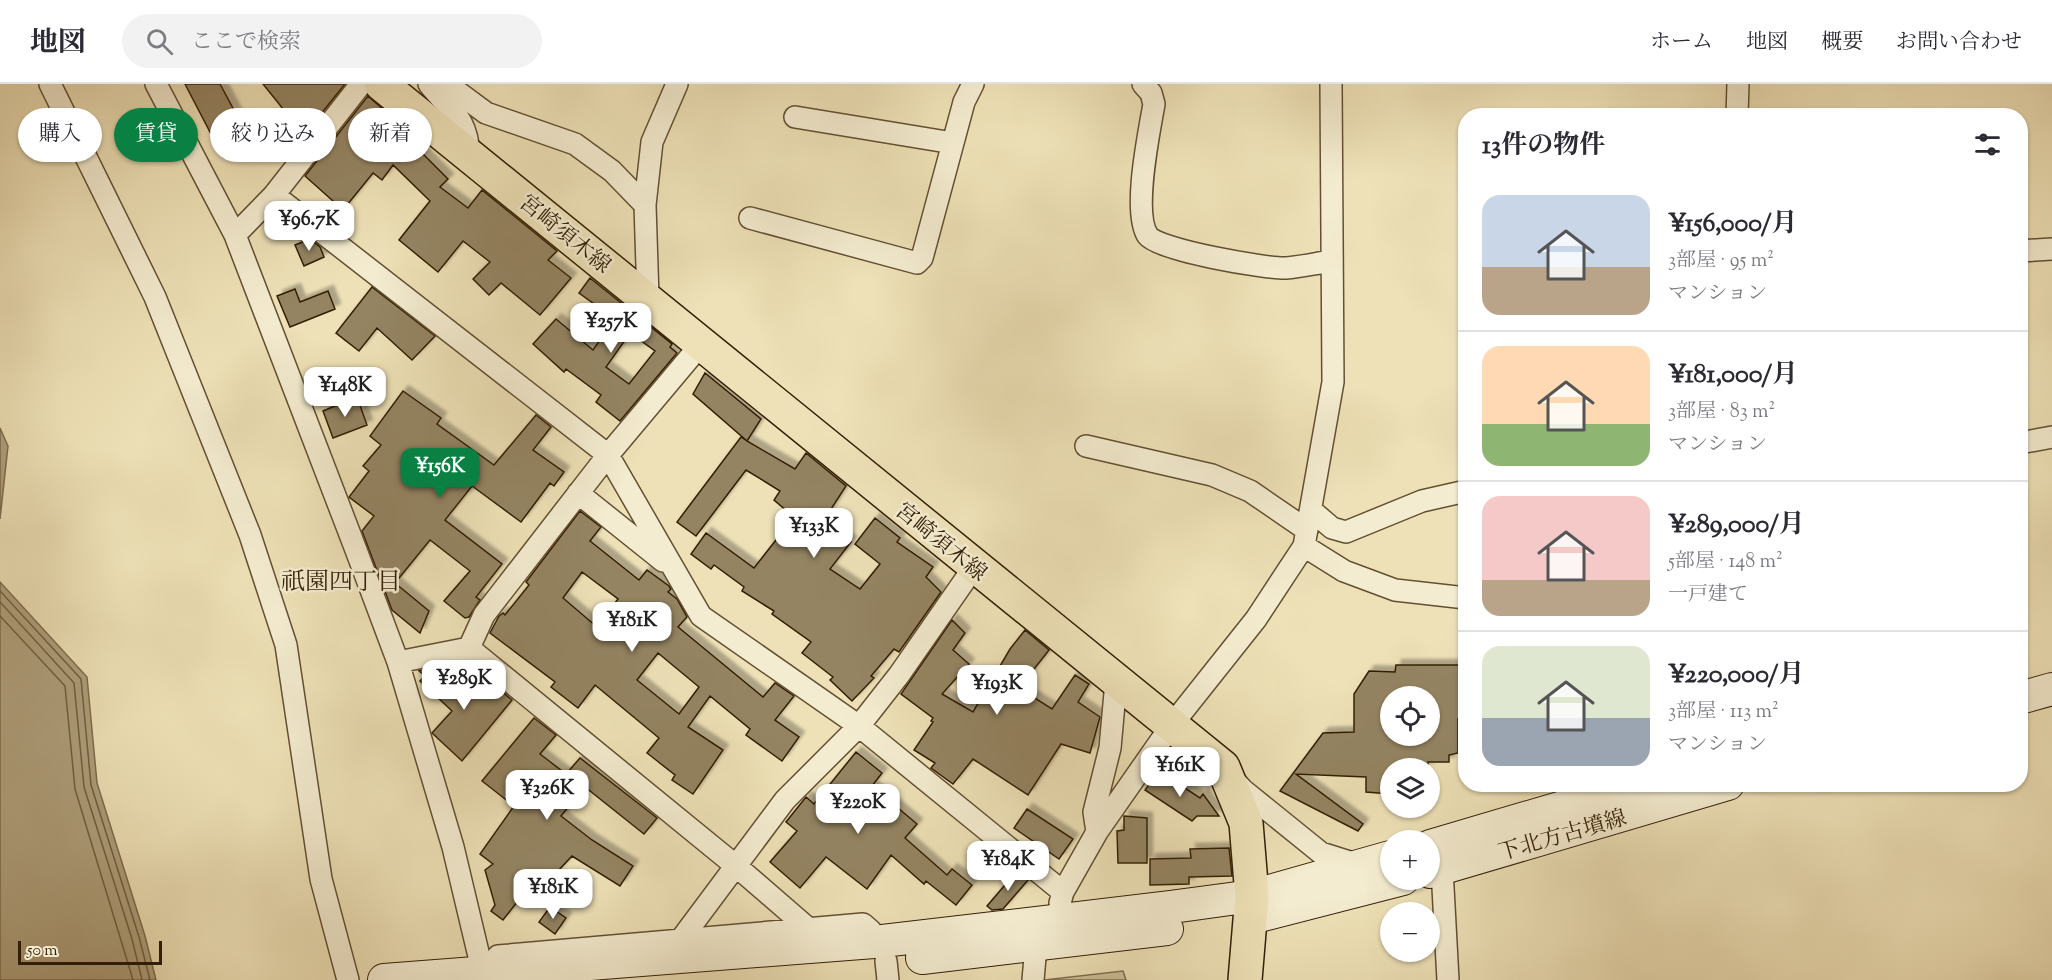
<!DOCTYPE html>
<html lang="ja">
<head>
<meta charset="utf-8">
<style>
  :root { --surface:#fff; --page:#f2f2f3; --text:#2b2b33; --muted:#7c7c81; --line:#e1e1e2; --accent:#0b8043 }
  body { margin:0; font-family:"Sorts Mill Goudy","Noto Serif JP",serif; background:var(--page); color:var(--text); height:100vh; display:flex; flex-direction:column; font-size:22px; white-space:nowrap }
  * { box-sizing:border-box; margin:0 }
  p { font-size:20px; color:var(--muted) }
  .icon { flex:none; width:33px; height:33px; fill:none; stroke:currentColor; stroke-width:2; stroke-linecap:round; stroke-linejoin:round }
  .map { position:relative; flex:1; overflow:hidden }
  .panel { position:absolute; left:1458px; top:24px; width:570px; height:684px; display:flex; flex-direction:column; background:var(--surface); border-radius:24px; box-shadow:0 2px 4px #0004 }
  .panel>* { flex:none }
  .guide { position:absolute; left:18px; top:24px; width:570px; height:54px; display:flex; gap:12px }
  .buttons { position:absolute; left:1380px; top:602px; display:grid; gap:12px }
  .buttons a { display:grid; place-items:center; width:60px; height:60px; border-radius:50%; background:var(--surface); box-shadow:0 2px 4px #0004; font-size:30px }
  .scale { position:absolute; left:18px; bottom:15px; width:144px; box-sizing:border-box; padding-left:6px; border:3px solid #331f06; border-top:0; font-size:16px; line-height:21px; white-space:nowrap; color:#331f06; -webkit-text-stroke:4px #f4ecd0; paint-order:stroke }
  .price { position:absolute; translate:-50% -51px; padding:0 14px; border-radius:12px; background:#fff; color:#222; font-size:20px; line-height:39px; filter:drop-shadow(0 2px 3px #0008) }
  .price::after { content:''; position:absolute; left:50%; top:36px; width:18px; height:14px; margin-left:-9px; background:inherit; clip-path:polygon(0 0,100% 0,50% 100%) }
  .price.active { background:var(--accent); color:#fff }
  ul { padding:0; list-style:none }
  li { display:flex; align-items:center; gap:18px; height:150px; padding:0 24px }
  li+li { border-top:2px solid var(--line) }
  li span { display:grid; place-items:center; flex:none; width:168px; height:120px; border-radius:18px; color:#555 }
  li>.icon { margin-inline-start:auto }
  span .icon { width:72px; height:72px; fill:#fffc; stroke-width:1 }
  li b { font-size:26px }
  h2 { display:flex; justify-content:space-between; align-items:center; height:72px; padding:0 24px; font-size:26px }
  .tag { padding:0 21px; border-radius:27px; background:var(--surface); box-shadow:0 2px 4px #0004; font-size:21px; line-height:54px }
  .tag.active { background:var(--accent); color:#fff }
  header { display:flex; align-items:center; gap:36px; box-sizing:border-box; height:84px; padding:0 30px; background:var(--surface); border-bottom:2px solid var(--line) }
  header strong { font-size:28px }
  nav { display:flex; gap:33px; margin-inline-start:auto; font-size:21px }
  .search { width:420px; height:54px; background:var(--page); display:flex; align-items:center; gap:15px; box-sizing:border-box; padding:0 21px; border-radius:33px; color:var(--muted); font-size:22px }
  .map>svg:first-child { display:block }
  .green { fill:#cec099; stroke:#807050; stroke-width:1.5 }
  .water { fill:#ae9f7b; stroke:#7d6c4c; stroke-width:1.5 }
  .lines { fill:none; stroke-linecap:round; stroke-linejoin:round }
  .shore { stroke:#705f40; stroke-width:1.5 }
  .building { fill:#948462; stroke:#331f06; stroke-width:1.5; fill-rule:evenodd; filter:url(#shadow) }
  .street-casing { stroke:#625032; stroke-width:24 }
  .secondary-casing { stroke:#331f06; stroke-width:34 }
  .primary-casing { stroke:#331f06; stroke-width:36 }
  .street { stroke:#f4ecd0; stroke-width:21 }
  .secondary { stroke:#f4ecd0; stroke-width:32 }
  .primary { stroke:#eee1b7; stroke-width:33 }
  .labels { text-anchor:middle; stroke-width:5; stroke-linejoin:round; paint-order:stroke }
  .street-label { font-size:22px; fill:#331f06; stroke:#f4ecd0 }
  .neighbourhood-label { font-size:24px; fill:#331f06; stroke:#f4ecd0 }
</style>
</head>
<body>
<header>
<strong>地図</strong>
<div class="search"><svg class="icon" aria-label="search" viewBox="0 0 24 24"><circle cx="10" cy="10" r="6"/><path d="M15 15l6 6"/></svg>ここで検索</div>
<nav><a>ホーム</a><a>地図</a><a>概要</a><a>お問い合わせ</a></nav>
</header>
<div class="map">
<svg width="2052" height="896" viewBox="0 0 2052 896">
  <defs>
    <filter id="shadow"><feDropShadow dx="5.5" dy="-5.5" stdDeviation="1.5" flood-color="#0004"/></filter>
  </defs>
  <rect width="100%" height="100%" fill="#eee1b7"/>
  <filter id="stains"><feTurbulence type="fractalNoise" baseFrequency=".00333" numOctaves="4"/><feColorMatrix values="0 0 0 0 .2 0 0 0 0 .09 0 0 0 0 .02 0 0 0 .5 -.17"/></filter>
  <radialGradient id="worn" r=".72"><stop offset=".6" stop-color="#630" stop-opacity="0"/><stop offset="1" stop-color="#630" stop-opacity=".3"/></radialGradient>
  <path class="green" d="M1123,887L1126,896H1044Z"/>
  <path class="water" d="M0,344L8,362L0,435Z
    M0,498L87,593L97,699L145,852L156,896H0Z"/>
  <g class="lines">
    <path class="shore" d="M0,507L81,595L91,701L139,853L150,896
      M0,518L74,599L84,703L132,855L142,896
      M0,532L65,602L75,705L133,896"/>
  </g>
  <path class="building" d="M185,0H220L251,58L223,73Z
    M263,0H345L304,51Z
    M368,12L385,27L375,38L417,70L420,67L448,95L440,103L468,124L482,106L557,167L548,176L571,194L540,231L501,199L489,211L473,195L490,178L463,157L438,188L399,156L430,117L393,81L382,96L373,89L343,126L305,92Z
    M310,155L320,163L324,173L304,182L295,161Z
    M590,194L672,260L670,263L677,269L620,337L596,318L601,311L566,285L564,288L533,260L556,235L593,266L615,235L579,209ZM630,249L655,267L629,300L606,283Z
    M372,203L435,252L412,276L377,244L359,267L336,249Z
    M295,205L300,218L328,207L335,225L290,243L277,212Z
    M705,289L761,335L747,357L795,385L806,369L846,402L822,439L851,458L830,485L860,505L880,480L855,460L875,434L900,454L897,458L933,483L926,493L941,508L899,568L894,565L871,592L874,594L852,617L830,596L833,593L802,569L811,558L772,530L774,527L742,507L744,503L714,481L711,485L691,470L706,449L754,484L794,433L774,416L780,407L746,386L696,452L677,438L741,353L747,357L693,310Z
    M403,307L441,334L437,340L494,381L536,331L551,343L533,366L564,388L554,402L550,399L521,438L472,402L445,436L502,480L476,513L480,516L469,533L465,534L444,517L470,487L430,456L395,499L429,527L420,549L392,526L362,447L374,432L349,413L369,387L363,382L381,361L370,352Z
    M357,313L367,341L333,354L323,327Z
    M580,427L601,443L590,457L639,496L647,486L669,502L671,505L668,508L677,515L687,533L678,543L763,613L775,599L794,612L775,636L799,653L782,677L746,651L750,645L710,612L688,643L723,666L693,710L672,696L675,691L647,669L659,654L595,601L578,624L551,603L555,598L490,549L499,532L503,529L505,531L529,501L526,498ZM582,488L618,515L597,543L563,514ZM658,569L699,603L679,630L637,596Z
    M952,536L965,549L953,566L969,580L942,610L973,628L1010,565L1025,546L1049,566L1019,604L1052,625L1075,591L1089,600L1078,618L1100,633L1090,669L1061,660L1028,711L973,675L953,700L931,684L935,679L914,666L933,638L931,637L933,634L901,610Z
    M1396,581H1460V594H1466V635H1458V669L1449,671V678H1428V684H1390V710L1366,708V693L1296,690L1363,740L1358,747L1280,707L1323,649L1354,648V610L1369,587L1395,588ZM1390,612H1430V651H1390Z
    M438,583L472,614L488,596L512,616L462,677L432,649L452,627L420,597L425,592L419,587Z
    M534,634L556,651L540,670L566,690L580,674L657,734L644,750L585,703L561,732L592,756L633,782L620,802L572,772L542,804L531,821L521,813L503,836L491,827L495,821L485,786L493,780L480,770L514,722L482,697Z
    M856,668L882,689L872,702L917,740L905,754L947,791L952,785L972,801L956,821L926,797L924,800L891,771L867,805L826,773L800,804L770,778L797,747L786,738L806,713L814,720Z
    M1159,687L1200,714L1203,710L1219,732H1197L1192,737L1145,706Z
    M1027,725L1073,755L1059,775L1014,744Z
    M1124,732L1147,734V779H1118L1117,747L1124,746Z
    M1229,764L1232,792L1189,793V800L1150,801V775L1191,774L1190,765Z
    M1017,787L1028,796L1003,825L992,826L987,822Z
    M550,823L566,834L555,850L539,838Z"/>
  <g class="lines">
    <defs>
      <path id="street" d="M50,0L155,213L250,451L286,561L321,795L348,896
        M156,0L235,151L356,466L398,578L453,763L482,885
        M429,0C451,28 467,32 469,71
        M447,0L486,29L575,60L612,87L645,121
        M1143,0L1151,9L1154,20C1149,49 1132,129 1148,152C1158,166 1267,185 1286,184C1301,183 1317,179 1332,177
        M1737,32L1738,0
        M795,33L953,59
        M274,111L608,371L701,532L859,642L1063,808
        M750,134L917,179L922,174L964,18L973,0
        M235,151L274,111L361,0
        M2020,167L2052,165
        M648,214L645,121L652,58L677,0
        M2020,359L2052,353
        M1086,362L1212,391L1250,407L1307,446
        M578,409L663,477
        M1311,426L1332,444L1346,448L1422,417L1466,407
        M1304,462L1344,487L1395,506L1466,514
        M469,564L736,782L810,846
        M469,564L484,531L608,371L702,259
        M398,578L469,564
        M1233,695L1243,706L1321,769L1359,781
        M1097,748L1171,642L1256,535L1304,462L1333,298L1331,0
        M1442,785L1448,896
        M1060,819L1063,808L1097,748L1094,728L1110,664L1116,598
        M682,854L785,716L859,642L899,591L974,483
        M498,872L863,840L871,847L874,858
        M886,877L888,896
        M1033,896L1036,862L1044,852"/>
      <path id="secondary" d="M2020,614L2052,605
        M1430,762L1641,700
        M1430,788L1728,700
        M1255,833L1403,795
        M922,874L1167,845
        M384,896L874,858L1171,823L1252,812L1390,773"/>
      <path id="primary" d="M381,0L1223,683L1246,739L1252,812L1245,896"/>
    </defs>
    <use href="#street" class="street-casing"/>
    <use href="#secondary" class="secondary-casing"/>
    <use href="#primary" class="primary-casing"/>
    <use href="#street" class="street"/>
    <use href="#secondary" class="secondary"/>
    <use href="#primary" class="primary"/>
  </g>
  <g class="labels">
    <g class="street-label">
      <text transform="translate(566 149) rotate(39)" y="8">宮崎須木線</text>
      <text transform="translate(942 457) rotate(39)" y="8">宮崎須木線</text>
      <text transform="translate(1562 750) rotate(-16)" y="8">下北方古墳線</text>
    </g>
    <g class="neighbourhood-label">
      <text x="341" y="505">祇園四丁目</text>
    </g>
  </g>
  <rect width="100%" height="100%" filter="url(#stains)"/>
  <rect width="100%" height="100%" fill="url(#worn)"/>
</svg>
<div class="buttons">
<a><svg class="icon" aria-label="locate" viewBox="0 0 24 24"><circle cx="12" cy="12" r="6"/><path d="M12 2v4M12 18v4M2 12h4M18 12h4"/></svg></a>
<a><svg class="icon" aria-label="layers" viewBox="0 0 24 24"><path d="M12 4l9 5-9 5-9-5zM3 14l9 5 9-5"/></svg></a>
<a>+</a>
<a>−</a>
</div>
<div class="scale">50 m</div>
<b class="price" style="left:309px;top:168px">¥96.7K</b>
<b class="price" style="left:611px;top:270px">¥257K</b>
<b class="price" style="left:345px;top:334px">¥148K</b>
<b class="price active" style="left:440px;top:415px">¥156K</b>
<b class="price" style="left:814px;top:475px">¥133K</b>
<b class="price" style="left:632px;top:569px">¥181K</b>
<b class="price" style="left:464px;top:627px">¥289K</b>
<b class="price" style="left:997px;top:632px">¥193K</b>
<b class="price" style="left:1180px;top:714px">¥161K</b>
<b class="price" style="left:547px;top:737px">¥326K</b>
<b class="price" style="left:858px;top:751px">¥220K</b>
<b class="price" style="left:1008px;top:808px">¥184K</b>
<b class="price" style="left:553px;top:836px">¥181K</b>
<div class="guide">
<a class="tag">購入</a>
<a class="tag active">賃貸</a>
<a class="tag">絞り込み</a>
<a class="tag">新着</a>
</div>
<section class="panel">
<h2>13件の物件<svg class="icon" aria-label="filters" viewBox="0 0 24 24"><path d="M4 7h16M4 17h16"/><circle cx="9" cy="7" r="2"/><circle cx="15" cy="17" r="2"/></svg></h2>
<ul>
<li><span style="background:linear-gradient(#c9d6e8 60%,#b9a48a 0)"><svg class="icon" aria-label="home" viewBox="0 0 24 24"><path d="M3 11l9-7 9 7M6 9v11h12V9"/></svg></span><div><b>¥156,000/月</b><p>3部屋 · 95 m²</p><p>マンション</p></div></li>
<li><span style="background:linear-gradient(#ffd9b3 65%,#8fb573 0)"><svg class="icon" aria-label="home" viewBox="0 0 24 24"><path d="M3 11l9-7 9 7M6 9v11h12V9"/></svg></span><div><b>¥181,000/月</b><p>3部屋 · 83 m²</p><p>マンション</p></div></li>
<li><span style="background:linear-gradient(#f6c9c9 70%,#b9a48a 0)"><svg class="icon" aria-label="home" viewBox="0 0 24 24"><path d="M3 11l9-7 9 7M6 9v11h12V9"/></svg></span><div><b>¥289,000/月</b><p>5部屋 · 148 m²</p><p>一戸建て</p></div></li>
<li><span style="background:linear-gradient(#dfe7d0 60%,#9aa5b1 0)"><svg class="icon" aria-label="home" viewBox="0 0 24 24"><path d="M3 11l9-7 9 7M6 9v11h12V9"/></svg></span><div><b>¥220,000/月</b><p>3部屋 · 113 m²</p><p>マンション</p></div></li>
</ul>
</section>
</div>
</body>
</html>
